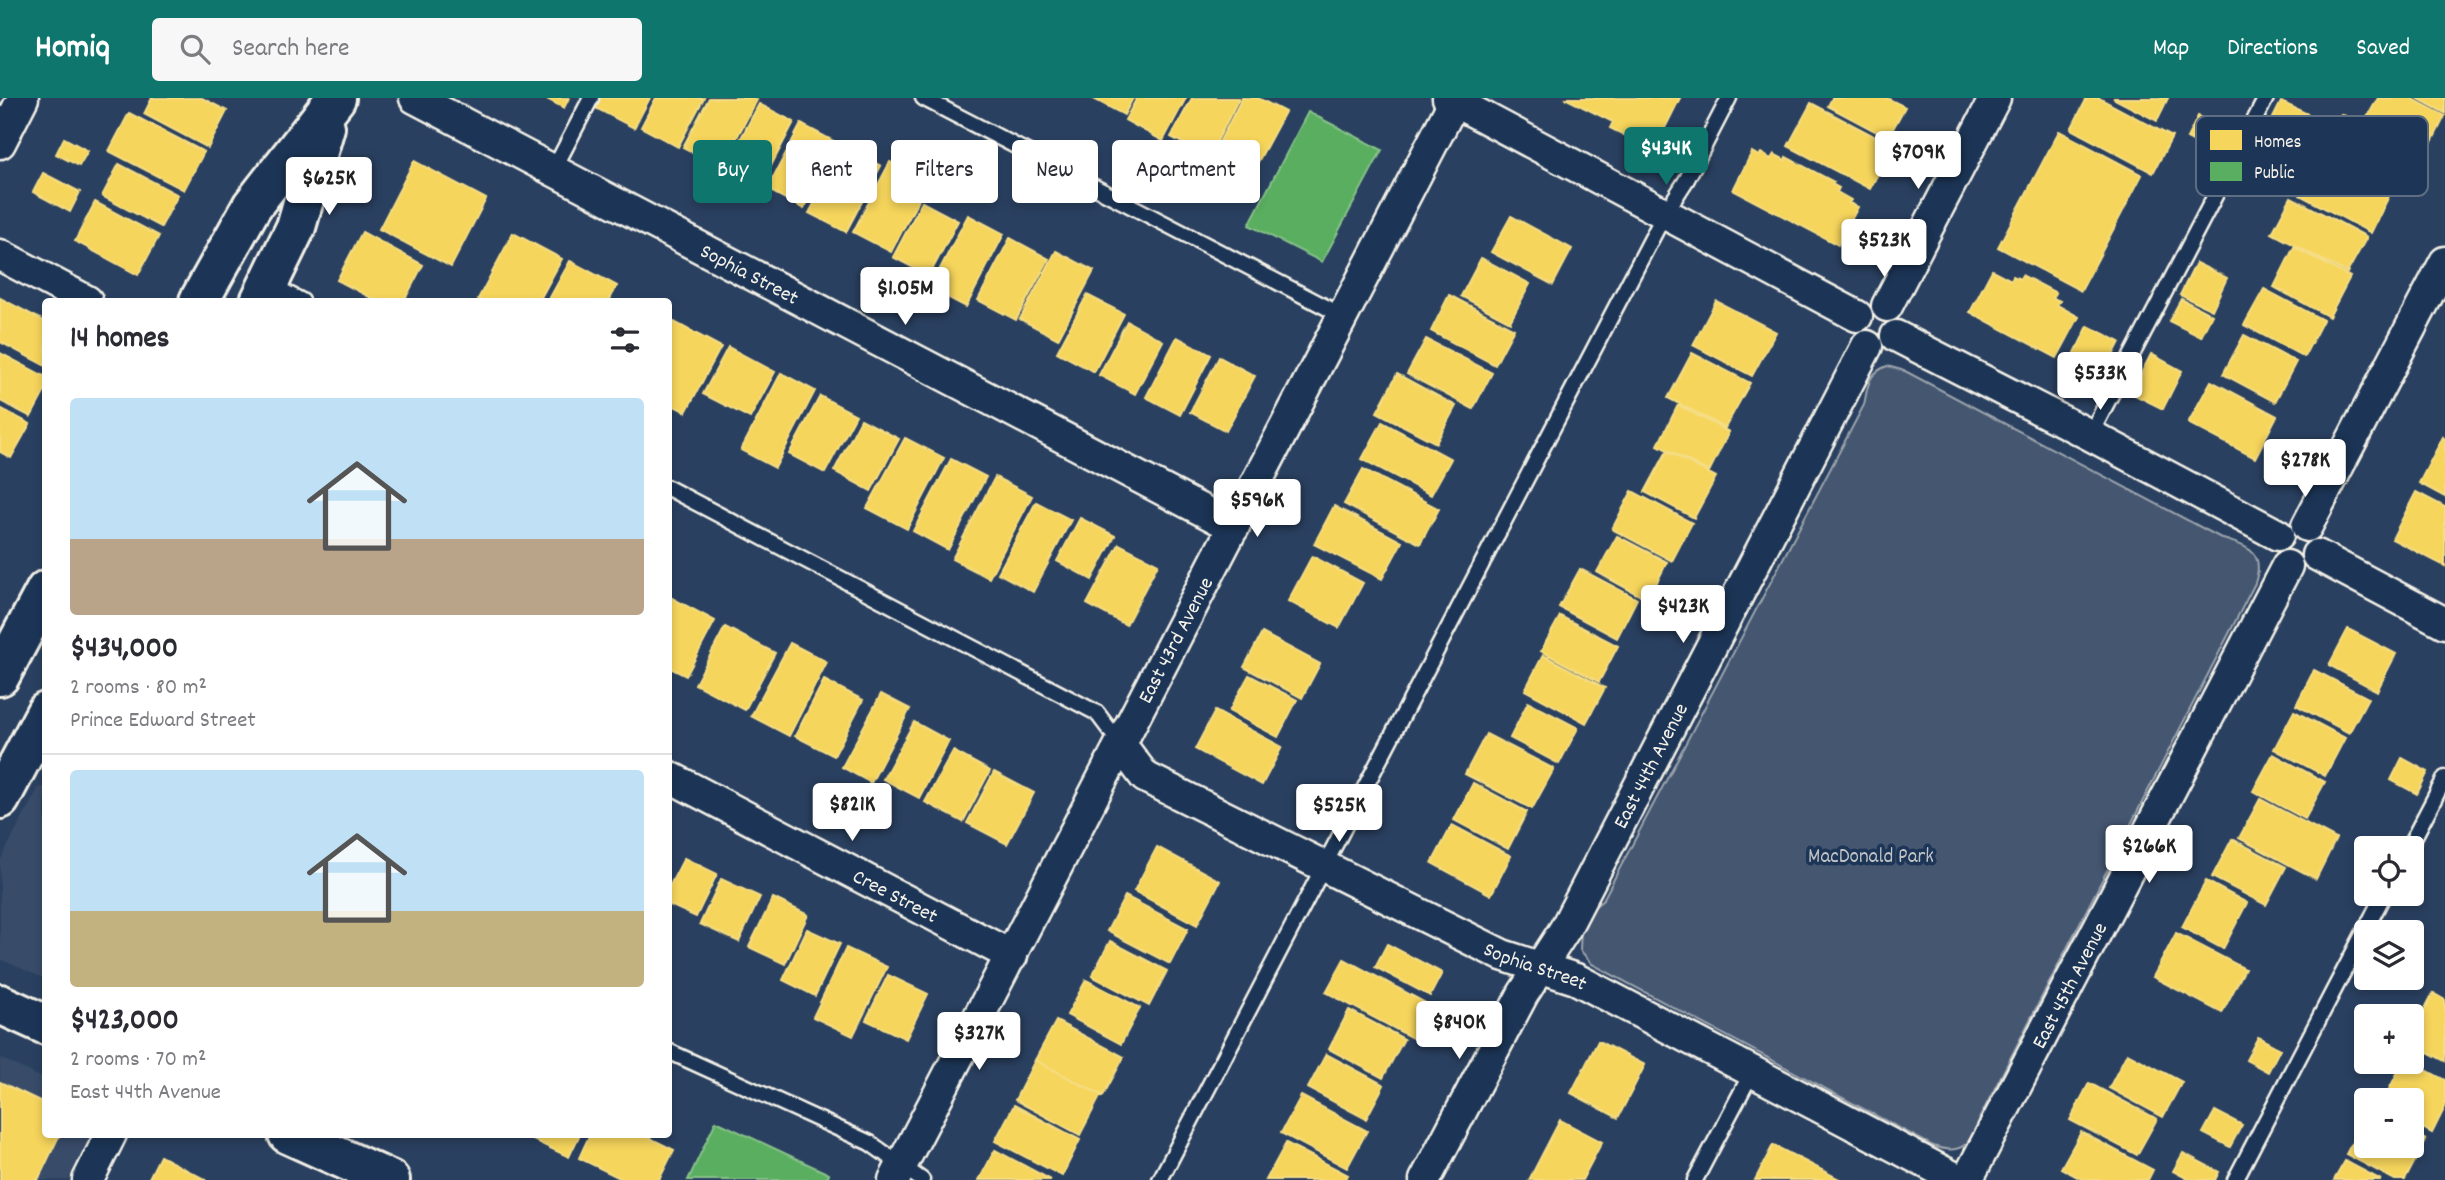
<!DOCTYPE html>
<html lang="en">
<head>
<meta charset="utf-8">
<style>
  :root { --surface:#fff; --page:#f7f7f7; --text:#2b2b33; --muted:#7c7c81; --line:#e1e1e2; --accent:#0f766e }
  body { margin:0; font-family:Dekko,sans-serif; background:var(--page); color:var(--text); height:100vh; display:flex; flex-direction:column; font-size:26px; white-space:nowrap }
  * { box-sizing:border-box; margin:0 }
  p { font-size:23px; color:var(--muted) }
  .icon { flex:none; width:38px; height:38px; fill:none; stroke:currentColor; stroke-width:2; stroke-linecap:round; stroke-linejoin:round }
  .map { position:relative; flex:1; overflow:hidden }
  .panel { position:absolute; left:42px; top:200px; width:630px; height:840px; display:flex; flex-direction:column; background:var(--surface); border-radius:7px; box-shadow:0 4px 10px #0003 }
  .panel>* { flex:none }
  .guide { position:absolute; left:693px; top:42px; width:665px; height:63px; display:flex; gap:14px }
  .tools { position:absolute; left:2354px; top:738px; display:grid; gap:14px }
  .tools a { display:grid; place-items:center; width:70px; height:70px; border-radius:7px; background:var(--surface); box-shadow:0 4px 10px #0003; font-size:35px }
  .price { position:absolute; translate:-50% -60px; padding:0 16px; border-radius:7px; background:#fff; color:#222; font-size:23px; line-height:46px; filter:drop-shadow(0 2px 4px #0008) }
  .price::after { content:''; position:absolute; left:50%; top:42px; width:21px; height:16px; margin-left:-10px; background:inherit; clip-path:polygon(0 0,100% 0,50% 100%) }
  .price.on { background:var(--accent); color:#fff }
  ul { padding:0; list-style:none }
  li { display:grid; align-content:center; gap:14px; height:371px; padding:0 28px }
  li+li { border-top:2px solid var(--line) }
  li span { display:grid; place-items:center; height:217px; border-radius:7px; color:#555 }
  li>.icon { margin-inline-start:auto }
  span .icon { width:126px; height:126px; fill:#fffc; stroke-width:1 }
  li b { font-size:30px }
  h2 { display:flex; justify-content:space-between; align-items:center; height:84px; padding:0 28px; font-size:30px }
  .tag { padding:0 24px; border-radius:7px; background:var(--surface); box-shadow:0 4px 10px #0003; font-size:24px; line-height:63px }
  .tag.on { background:var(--accent); color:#fff }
  header { display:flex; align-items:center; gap:42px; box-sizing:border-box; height:98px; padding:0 35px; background:var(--accent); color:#fff }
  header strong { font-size:33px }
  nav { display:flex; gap:38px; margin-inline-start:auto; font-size:24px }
  .search { width:490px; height:63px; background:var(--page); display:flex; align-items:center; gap:18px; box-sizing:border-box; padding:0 24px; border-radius:7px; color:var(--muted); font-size:26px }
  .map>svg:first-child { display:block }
  .built { fill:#374c69 }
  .green { fill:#445771; stroke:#9ca4ac; stroke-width:2 }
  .homes { fill:#f6d55c; stroke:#f5dd86; stroke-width:2 }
  .public { fill:#5aae61; stroke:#88c28a; stroke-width:2 }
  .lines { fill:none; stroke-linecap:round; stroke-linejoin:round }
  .service-casing { stroke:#f4f1e8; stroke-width:19 }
  .minor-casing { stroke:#f4f1e8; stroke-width:35 }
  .secondary-casing { stroke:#f4f1e8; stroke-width:44 }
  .service { stroke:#1d3557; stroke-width:14 }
  .minor { stroke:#1d3557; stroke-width:30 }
  .secondary { stroke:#1d3557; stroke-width:38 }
  .labels { text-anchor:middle; stroke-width:7; stroke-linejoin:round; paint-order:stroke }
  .street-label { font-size:21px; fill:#f4f1e8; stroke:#1d3557 }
  .park-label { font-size:21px; fill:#bfc3c4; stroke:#1d3557 }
  .key { fill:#1d3557; stroke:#5e6d82; stroke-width:2 }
  .key-label { font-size:19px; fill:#f4f1e8 }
</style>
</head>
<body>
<header>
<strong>Homiq</strong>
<div class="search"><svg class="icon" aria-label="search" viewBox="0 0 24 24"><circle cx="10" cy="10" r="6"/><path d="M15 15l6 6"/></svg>Search here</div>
<nav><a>Map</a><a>Directions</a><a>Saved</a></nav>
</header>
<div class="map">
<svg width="2445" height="1082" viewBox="0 0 2445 1082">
  <rect width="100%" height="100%" fill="#2a4060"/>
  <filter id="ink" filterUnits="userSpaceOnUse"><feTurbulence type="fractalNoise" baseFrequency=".0143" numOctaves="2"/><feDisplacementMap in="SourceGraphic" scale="14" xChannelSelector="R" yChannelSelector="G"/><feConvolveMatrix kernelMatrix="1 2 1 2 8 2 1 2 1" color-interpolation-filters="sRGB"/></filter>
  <g filter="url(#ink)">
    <path class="built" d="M39,689H45V881L0,861V763Z
      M0,960L45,981L46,1036H91L68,1082H0Z"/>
    <path class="green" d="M1887,268L1905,273L2223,441C2249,449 2265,454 2255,485L1980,1019C1973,1046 1960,1059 1931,1047L1592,866L1580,852L1581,829L1589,813L1603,802L1864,307C1868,288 1867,276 1887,268Z"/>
    <path class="homes" d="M152,0H202L227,13L208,50L144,16Z
      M545,0H569L564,10Z
      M599,0H650L634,30L594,9Z
      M656,0H704L678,49L641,29Z
      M709,0H753L757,2L721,69L683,49Z
      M1092,0H1133L1124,17Z
      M1137,0H1186L1163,43L1125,22Z
      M1192,0H1239L1209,59L1171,39Z
      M1242,0H1258L1285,14L1245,88L1207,68Z
      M1565,0H1680L1657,46L1645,40L1642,46L1610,30L1613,24Z
      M1832,0H1887L1905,9L1888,40L1828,8Z
      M2087,0H2099L2172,39L2153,75L2071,31Z
      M2113,0H2168L2157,23Z
      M2378,0H2411L2445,18L2426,56L2365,23Z
      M2417,0H2445V15Z
      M2281,4L2310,17L2297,44L2268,30Z
      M1811,5L1893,48L1870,91L1788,48Z
      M759,6L794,24L760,89L725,70Z
      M129,15L204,54L184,92L109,53Z
      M2341,16L2415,54L2402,79L2386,71L2381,82L2322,51Z
      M2198,18L2228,34L2216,55L2187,40Z
      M801,26L839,46L804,111L767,91Z
      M2059,33L2142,77L2081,193L1998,149Z
      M64,40L88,53L79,68L56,56Z
      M844,49L881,68L846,134L809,115Z
      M1752,54L1759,58L1761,55L1771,61L1774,56L1785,62L1786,59L1834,84L1832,86L1839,90L1837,94L1851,102L1849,105L1858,109L1838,147L1733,92Z
      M2321,57L2391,94L2371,135L2300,97Z
      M414,63L486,101L451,169L379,131Z
      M890,64L928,84L891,154L853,134Z
      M119,66L178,97L161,129L102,98Z
      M43,75L80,94L70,114L33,94Z
      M2291,99L2367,139L2347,175L2272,135Z
      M95,104L159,138L138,177L75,143Z
      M922,104L958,123L929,178L893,159Z
      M968,117L1004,136L966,209L930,190Z
      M1511,118L1572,151L1553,187L1491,154Z
      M362,134L423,167L404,203H377L337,182Z
      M513,135L562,161L539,203H482L478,201Z
      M1010,140L1049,161L1016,222L978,202Z
      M2294,149L2350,179L2329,219L2274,189Z
      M1056,153L1094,173L1058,241L1020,221Z
      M1481,160L1530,186L1510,224L1461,198Z
      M570,163L617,188L609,203H548Z
      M2196,165L2227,180L2212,212L2180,197Z
      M1992,172L2011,182L2013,178L2020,181L2022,177L2056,195L2053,200L2060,203L2057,207L2079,219L2057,260L1970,214Z
      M2264,191L2323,222L2304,259L2244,227Z
      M1087,197L1124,216L1094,274L1057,254Z
      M1449,197L1514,231L1495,267L1431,233Z
      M0,200L46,224V268L0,244Z
      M2181,201L2212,217L2201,239L2169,223Z
      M1716,203L1776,234L1752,278L1693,247Z
      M1127,223L1163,243L1135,296L1099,277Z
      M674,224L721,249L686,314L668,305V234Z
      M2088,228L2120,244L2100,283L2069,267Z
      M2244,237L2296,264L2275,304L2223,276Z
      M1177,239L1211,257L1180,317L1146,299Z
      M1426,241L1492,275L1473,311L1407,276Z
      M728,249L775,274L750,320L703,296Z
      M0,255L46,279V291L31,319L0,303Z
      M1692,255L1750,285L1725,330L1668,300Z
      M2151,256L2182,273L2163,311L2131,295Z
      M1219,259L1255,278L1226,333L1190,314Z
      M781,275L815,293L775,370L741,352Z
      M1397,276L1456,308L1436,345L1377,314Z
      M2211,283L2277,318L2255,360L2188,325Z
      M820,298L856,317L825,375L789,356Z
      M1678,307L1729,334L1709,374L1658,347Z
      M0,310L30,326L11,360L0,354Z
      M861,321L899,341L871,393L834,373Z
      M1382,324L1451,361L1431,397L1362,361Z
      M2443,339L2445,341V399L2419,385Z
      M905,340L944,360L907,431L867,410Z
      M1667,353L1716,379L1694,420L1645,394Z
      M951,361L986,379L948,452L913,433Z
      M1363,371L1439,411L1420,446L1344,406Z
      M995,379L1032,398L989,480L952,461Z
      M1632,393L1692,425L1672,463L1612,431Z
      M2416,394L2445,409V468L2392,441Z
      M1036,404L1071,422L1033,494L998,475Z
      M1334,408L1402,444L1382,481L1314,446Z
      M1080,420L1115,438L1092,482L1057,463Z
      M1617,438L1667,464L1648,502L1597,474Z
      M1119,446L1158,466L1126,527L1087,506Z
      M1312,458L1363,485L1339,530L1288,503Z
      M1580,471L1637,501L1617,540L1559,509Z
      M668,498L715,523L686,578L668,569Z
      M1560,518L1618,548L1599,584L1541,553Z
      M725,529L775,555L745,612L695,586Z
      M2348,531L2396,556L2377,593L2329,567Z
      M1262,535L1320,566L1302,600L1244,569Z
      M790,545L827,564L789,638L751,618Z
      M1543,557L1605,590L1586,625L1525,592Z
      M2314,572L2368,600L2349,635L2296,607Z
      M1249,577L1297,602L1278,639L1229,613Z
      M824,582L863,602L834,658L795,638Z
      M881,596L910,611L871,685L842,669Z
      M1528,604L1578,630L1559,666L1510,640Z
      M1215,613L1282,649L1262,687L1195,651Z
      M2294,613L2345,640L2325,678L2274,651Z
      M914,624L949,643L919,700L883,681Z
      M1486,636L1554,671L1532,711L1465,676Z
      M953,653L990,673L963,724L925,704Z
      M2273,656L2325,684L2305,721L2253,693Z
      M2402,660L2428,674L2417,696L2391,682Z
      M994,674L1034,695L1007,746L967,725Z
      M1473,685L1527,714L1508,751L1454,722Z
      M2260,701L2336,741L2316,781L2239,740Z
      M1452,727L1511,758L1491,797L1432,765Z
      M2232,741L2286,769L2266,807L2212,779Z
      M1157,749L1220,783L1197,827L1134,793Z
      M684,760L717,776L696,819L668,806V791Z
      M721,781L760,799L739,844L700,826Z
      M2206,783L2247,805L2223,851L2182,829Z
      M1125,798L1188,831L1170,866L1107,833Z
      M773,800L808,817L785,866L749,849Z
      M2386,822L2409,835H2379Z
      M807,831L840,846L815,898L783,882Z
      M2176,835L2245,871L2222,915L2153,879Z
      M1110,843L1167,873L1149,908L1092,878Z
      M1387,846L1442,875L1430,898L1375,869Z
      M846,850L887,869L853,938L813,919Z
      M1344,861L1431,908L1414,941L1326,894Z
      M888,877L928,896L906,941L866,922Z
      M1086,882L1140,910L1121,946L1067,917Z
      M2433,895L2445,902V963L2412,946V936Z
      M1349,912L1404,941L1383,980L1329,951Z
      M1056,923L1124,959L1103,998L1035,962Z
      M2258,939L2280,951L2268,974L2246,962Z
      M1598,943L1645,967L1618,1020L1571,995Z
      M2127,955L2182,984L2163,1019L2109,990Z
      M1326,956L1384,987L1366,1021L1308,990Z
      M1035,962L1101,997L1080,1037L1015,1002Z
      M2403,964H2411L2445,982V1009L2432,1035L2412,1024V1003H2383Z
      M0,984L46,1006V1036H60L38,1082H0Z
      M2089,985L2157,1021L2137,1057L2070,1022Z
      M1301,998L1367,1033L1347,1070L1281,1035Z
      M1014,1007L1080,1042L1062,1078L995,1043Z
      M2215,1013L2242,1027L2230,1049L2203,1035Z
      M2366,1018V1048H2412V1035L2426,1042L2405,1082H2395L2346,1056Z
      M1560,1022L1602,1044L1582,1082H1529Z
      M2081,1034L2153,1072L2148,1082H2083L2061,1070Z
      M534,1036H580L569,1059L531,1041Z
      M590,1036H642L674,1052L659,1082H624L579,1060Z
      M1286,1045L1348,1077L1345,1082H1266Z
      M1773,1047L1841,1082H1755Z
      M995,1052L1051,1082H979Z
      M2183,1055L2219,1074L2215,1082H2190L2173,1073Z
      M160,1058L206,1082H148Z
      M2345,1063L2381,1082H2334Z"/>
    <path class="public" d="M1308,14L1382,52L1322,164L1249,127Z
      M716,1023L829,1076L826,1082H688Z"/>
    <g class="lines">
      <defs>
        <path id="service" d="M923,0L1343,218
          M553,73L591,0
          M269,186L302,203
          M2090,337L2266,0
          M668,390L1097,615L1121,647
          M2408,751L2445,680
          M668,953L870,1045L922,1082
          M1160,1082L1664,117L1687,81L1729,0
          M1695,1082L1752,974
          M2235,1082L2384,796"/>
        <g id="minor">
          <path id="s1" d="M415,0L1234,429"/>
          <path d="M1448,0L1857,218"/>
          <path d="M0,45L23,0"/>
          <path d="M0,157L87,203"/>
          <path d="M1887,208L1995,0"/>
          <path d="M1896,238L2090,337L2278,437"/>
          <path d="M2307,428L2445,164"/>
          <path d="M2317,457L2445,525"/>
          <path id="s2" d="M1121,647L1145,679L1502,857L1576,881L1959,1082"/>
          <path id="s3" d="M668,678L1012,858"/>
          <path d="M88,1082L111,1036"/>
          <path id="s4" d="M894,1082L1456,0"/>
          <path id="s5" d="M1425,1082L1523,896L1565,831L1867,248"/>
          <path id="s6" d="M1967,1082L2287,468"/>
        </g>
        <path id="secondary" d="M199,203L252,108L336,0
          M260,203L296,129L325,29
          M0,578L46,492
          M0,701L46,614
          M0,906L46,927
          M288,1036L390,1082"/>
      </defs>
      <use href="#service" class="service-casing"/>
      <use href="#minor" class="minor-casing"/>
      <use href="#secondary" class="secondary-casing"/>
      <use href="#service" class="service"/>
      <use href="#minor" class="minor"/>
      <use href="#secondary" class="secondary"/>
    </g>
  </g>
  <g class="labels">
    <g class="street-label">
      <text dy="7" stroke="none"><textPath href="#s1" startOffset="378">Sophia Street</textPath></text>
      <text dy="7" stroke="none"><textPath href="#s4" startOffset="609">East 43rd Avenue</textPath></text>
      <text dy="7" stroke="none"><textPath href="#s5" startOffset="472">East 44th Avenue</textPath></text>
      <text dy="7" stroke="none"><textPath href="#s3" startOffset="257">Cree Street</textPath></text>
      <text dy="7" stroke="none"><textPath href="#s2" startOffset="474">Sophia Street</textPath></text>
      <text dy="7" stroke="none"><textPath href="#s6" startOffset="220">East 45th Avenue</textPath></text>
    </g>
    <g class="park-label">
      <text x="1871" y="764">MacDonald Park</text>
    </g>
  </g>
  <rect x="2196" y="18" width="232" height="80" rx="10" class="key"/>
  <rect x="2210" y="32" width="32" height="20" fill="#f6d55c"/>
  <rect x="2210" y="64" width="32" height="19" fill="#5aae61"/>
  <g class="key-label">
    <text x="2254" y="49">Homes</text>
    <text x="2254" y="80">Public</text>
  </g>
</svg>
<div class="tools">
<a><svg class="icon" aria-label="locate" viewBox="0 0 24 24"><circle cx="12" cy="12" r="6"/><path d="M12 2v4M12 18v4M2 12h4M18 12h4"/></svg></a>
<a><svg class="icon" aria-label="layers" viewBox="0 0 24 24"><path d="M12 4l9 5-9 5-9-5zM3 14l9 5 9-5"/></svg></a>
<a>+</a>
<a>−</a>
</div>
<b class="price on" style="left:1666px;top:89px">$434K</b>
<b class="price" style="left:1918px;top:93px">$709K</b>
<b class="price" style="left:329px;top:119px">$625K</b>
<b class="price" style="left:1884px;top:181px">$523K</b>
<b class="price" style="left:905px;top:229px">$1.05M</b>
<b class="price" style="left:2100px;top:314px">$533K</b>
<b class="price" style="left:2305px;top:401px">$278K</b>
<b class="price" style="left:1257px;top:441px">$596K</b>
<b class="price" style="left:1683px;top:547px">$423K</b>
<b class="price" style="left:852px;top:745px">$821K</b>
<b class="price" style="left:1339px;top:746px">$525K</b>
<b class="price" style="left:2149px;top:787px">$266K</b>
<b class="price" style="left:1459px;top:963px">$840K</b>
<b class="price" style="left:979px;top:974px">$327K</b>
<div class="guide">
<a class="tag on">Buy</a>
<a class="tag">Rent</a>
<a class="tag">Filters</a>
<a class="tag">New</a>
<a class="tag">Apartment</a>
</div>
<section class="panel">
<h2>14 homes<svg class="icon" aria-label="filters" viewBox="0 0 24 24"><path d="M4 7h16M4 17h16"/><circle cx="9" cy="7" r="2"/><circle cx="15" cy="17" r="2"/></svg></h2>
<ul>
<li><span style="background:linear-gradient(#bfe0f5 65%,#b9a48a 0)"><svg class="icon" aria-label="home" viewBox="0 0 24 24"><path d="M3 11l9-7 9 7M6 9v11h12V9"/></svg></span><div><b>$434,000</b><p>2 rooms · 80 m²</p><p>Prince Edward Street</p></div></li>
<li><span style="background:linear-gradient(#bfe0f5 65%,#c2b280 0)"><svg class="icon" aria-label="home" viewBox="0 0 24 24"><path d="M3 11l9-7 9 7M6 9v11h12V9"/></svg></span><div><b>$423,000</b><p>2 rooms · 70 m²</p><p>East 44th Avenue</p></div></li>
</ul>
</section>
</div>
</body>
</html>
